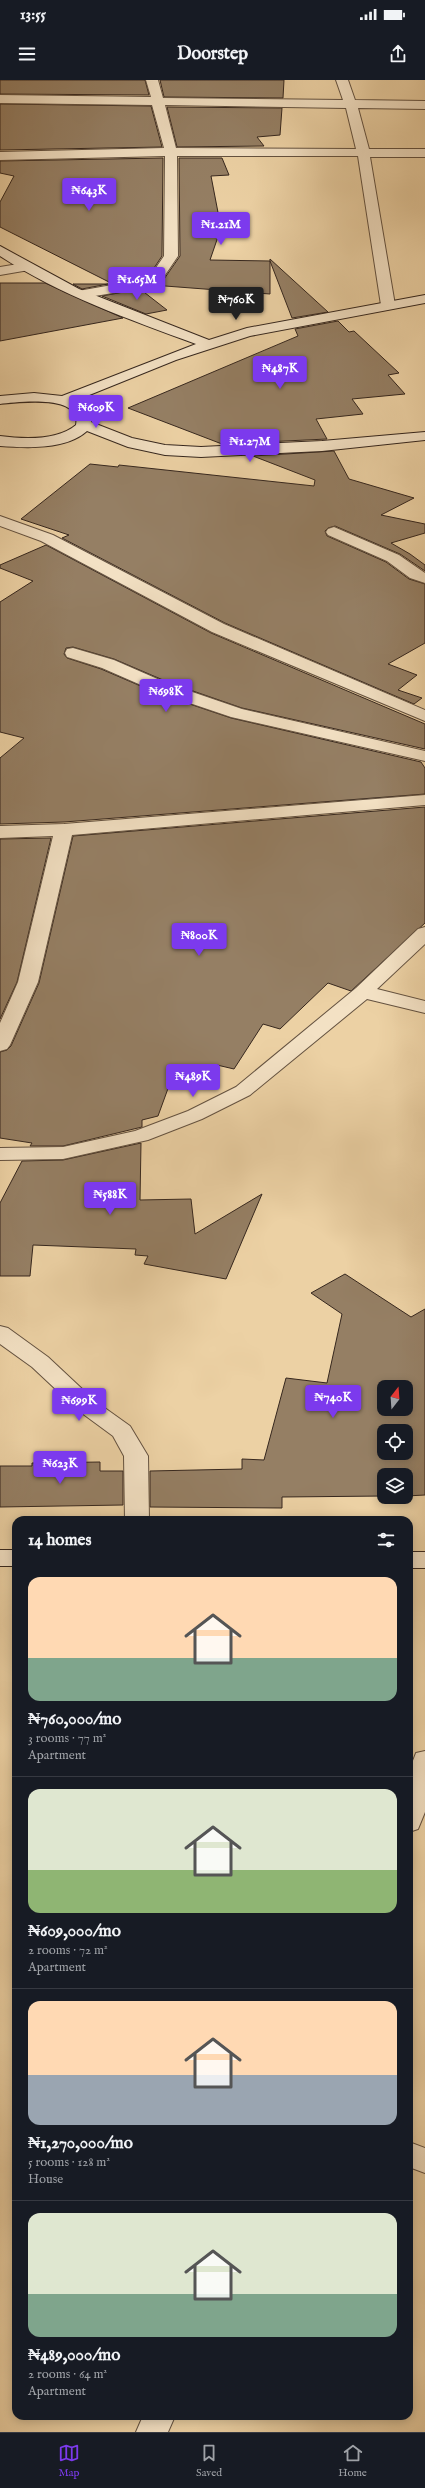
<!DOCTYPE html>
<html lang="en">
<head>
<meta charset="utf-8">
<style>
  :root { --surface:#171b24; --page:#242831; --text:#f1f3f6; --muted:#9ea1a6; --line:#363941; --accent:#7c3aed }
  body { margin:0; font-family:"IM FELL English",serif; background:var(--page); color:var(--text); height:100vh; display:flex; flex-direction:column; font-size:15px; white-space:nowrap }
  * { box-sizing:border-box; margin:0 }
  p { font-size:13px; color:var(--muted) }
  .icon { flex:none; width:22px; height:22px; fill:none; stroke:currentColor; stroke-width:2; stroke-linecap:round; stroke-linejoin:round }
  .map { position:relative; flex:1; overflow:hidden }
  .side { position:absolute; left:12px; top:1436px; width:401px; height:904px; display:flex; flex-direction:column; background:var(--surface); border-radius:12px; box-shadow:0 2px 10px #0003 }
  .side>* { flex:none }
  .needle { width:26px; rotate:17deg }
  .buttons { position:absolute; left:377px; top:1300px; display:grid; gap:8px }
  .buttons a { display:grid; place-items:center; width:36px; height:36px; border-radius:8px; background:var(--surface); box-shadow:0 2px 10px #0003; font-size:20px }
  .price { position:absolute; translate:-50% -34px; padding:0 9px; border-radius:4px; background:var(--accent); color:#fff; font-size:13px; line-height:26px; filter:drop-shadow(0 1px 2px #0008) }
  .price::after { content:''; position:absolute; left:50%; top:24px; width:12px; height:9px; margin-left:-6px; background:inherit; clip-path:polygon(0 0,100% 0,50% 100%) }
  .price.on { background:#222; color:#fff }
  ul { padding:0; list-style:none }
  li { display:grid; align-content:center; gap:8px; height:212px; padding:0 16px }
  li+li { border-top:1px solid var(--line) }
  li span { display:grid; place-items:center; height:124px; border-radius:12px; color:#555 }
  li>.icon { margin-inline-start:auto }
  span .icon { width:72px; height:72px; fill:#fffc; stroke-width:1 }
  li b { font-size:17px }
  h2 { display:flex; justify-content:space-between; align-items:center; height:48px; padding:0 16px; font-size:17px }
  .status { display:flex; justify-content:space-between; align-items:center; height:28px; padding:0 20px; background:var(--surface); direction:ltr }
  .status svg { height:11px; fill:currentColor }
  header { display:flex; justify-content:space-between; align-items:center; height:52px; padding:0 16px; background:var(--surface); font-size:18px; font-weight:800 }
  .tab-bar { display:flex; justify-content:space-around; align-items:center; height:56px; border-top:1px solid var(--line); background:var(--surface); font-size:11px; color:var(--muted) }
  .tab-bar a { display:grid; justify-items:center; gap:2px }
  .tab-bar .on { color:var(--accent) }
  .map>svg:first-child { display:block }
  .building { fill:#957f64; stroke:#36271e; fill-rule:evenodd }
  .lines { fill:none; stroke-linecap:round; stroke-linejoin:round }
  .street-casing { stroke:#645240; stroke-width:2 }
  .secondary-casing { stroke:#36271e; stroke-width:2 }
  .street { fill:#f3e1c4; fill-rule:evenodd }
  .secondary { fill:#f3e1c4; fill-rule:evenodd }
</style>
</head>
<body>
<div class="status"><b>13:55</b><svg viewBox="0 0 49 12"><path d="M0 12V9h3v3zM5 12V6h3v6zM10 12V3h3v9zM15 12V0h3v12zM26 1h20v11H26zM47 4h2v5h-2z"/></svg></div>
<header><svg class="icon" aria-label="menu" viewBox="0 0 24 24"><path d="M4 6h16M4 12h16M4 18h16"/></svg>Doorstep<svg class="icon" aria-label="share" viewBox="0 0 24 24"><path d="M12 15V3M7 8l5-5 5 5M5 13v7h14v-7"/></svg></header>
<div class="map">
<svg width="425" height="2352" viewBox="0 0 425 2352">
  <rect width="100%" height="100%" fill="#ecd1a4"/>
  <filter id="stains"><feTurbulence type="fractalNoise" baseFrequency=".005" numOctaves="4"/><feColorMatrix values="0 0 0 0 .2 0 0 0 0 .09 0 0 0 0 .02 0 0 0 .5 -.17"/></filter>
  <radialGradient id="worn" r=".72"><stop offset=".6" stop-color="#630" stop-opacity="0"/><stop offset="1" stop-color="#630" stop-opacity=".3"/></radialGradient>
  <path class="building" d="M0,0H145L149,15L0,14Z
    M160,0H284L283,18L164,17Z
    M0,24L151,26L162,67L0,70Z
    M167,27L282,28L280,55L257,57L264,66L177,67Z
    M163,78L162,176L150,194L129,201L109,202L0,147V122L14,96L0,93V81Z
    M179,78H222L229,95L211,96L221,148L210,180L270,181V179L328,232L292,238L270,181V214L152,205L162,202L180,176Z
    M0,203H45L123,238L0,261Z
    M73,204H108L82,209Z
    M140,209L167,230L146,234L102,216Z
    M338,241L349,252L354,251L399,293L388,295L405,314L352,319L363,334L316,339L327,359L222,364L128,328L298,256L295,249Z
    M334,371L349,399L414,418L381,435L425,444V453L391,463L410,474L425,485V491L400,474L335,446L328,448L325,451L327,456L386,482L409,499L425,504V563L388,584L417,595L398,610L422,618L414,624L225,543L62,458L69,455L21,439L90,384L118,387L119,385L314,406L315,400L253,376Z
    M46,465L211,553L425,644V669L242,628L170,603L114,579L73,567L66,568L64,574L67,578L101,589L157,613L231,638L421,682L425,688V714L64,742L0,744V678L24,658L0,652V522L33,501L0,488V485Z
    M425,727V843L351,911L328,903L280,949L263,944L234,989L217,985L207,1003L174,992L158,1036L142,1040V1047L63,1066H30L32,1063L0,1058V972L7,970L11,966L39,903L73,756Z
    M51,758L17,902L0,939V759Z
    M141,1063L140,1120L191,1119L195,1154L262,1114L226,1199L144,1184L148,1176L135,1175L136,1169L33,1165L30,1196H0V1123L22,1081L63,1080Z
    M345,1194L411,1237L425,1229V1415L406,1416V1395H384V1416L282,1417V1428L150,1427V1391L242,1389V1379L264,1380L286,1298L327,1303L342,1234L311,1213ZM384,1307H406V1329H384ZM384,1351H406V1373H384Z
    M100,1382V1391H123V1425L0,1427V1386H32V1383Z"/>
  <g class="lines">
    <defs>
      <path id="street" d="M146,0H158L163,18L343,20L336,0H348L355,20L425,21V29L358,28L369,69H425V77H370L395,225L393,228L388,229L381,225L358,76H177L178,176L161,201L131,210L83,218L78,217L76,214L78,211L129,202L151,195L164,176L165,76L0,80V72L164,68L152,25L0,23V15L151,17ZM165,25L346,28L356,69L176,68Z
        M24,183L29,184L31,187L29,190L0,195V187Z
        M0,436L53,455L224,544L425,630V641L212,552L41,461L0,446Z
        M334,447L399,475L425,493V503L410,498L387,481L328,455L326,452L328,449Z
        M73,568L114,580L169,604L242,629L425,671V681L231,637L157,612L102,588L67,577L65,573L67,569Z
        M425,715V725L72,755L38,902L10,965L7,969L0,971V943L18,902L53,756L0,758V746L64,744Z
        M425,847V864L377,909L425,921V933L367,919L250,1015L202,1039L148,1060L63,1079L0,1080V1068L63,1067L135,1051L188,1031L236,1007L356,908L418,849Z
        M0,1246L8,1248L48,1277L95,1321L130,1346L148,1376L149,1440H125L124,1376L113,1356L79,1331L32,1287L0,1264Z
        M425,1671V1732L418,1749L409,1752V1691L416,1673Z
        M409,2062L425,2068V2093L409,2087Z
        M143,2336H175L168,2352H136Z"/>
      <path id="secondary" d="M0,166L79,209L209,260L247,248L425,215V223L250,256L176,280L77,320C85,325 94,331 91,342L132,358L165,365L201,367L322,361L425,352V360L322,371L201,377L165,375L128,367L87,351C66,370 27,368 0,366V356C24,359 57,361 76,345C82,314 18,322 0,324V316L34,313L62,316L196,264C128,239 60,215 0,176Z
        M0,1470H16V1486H0Z
        M409,1472H425V1488H409Z"/>
    </defs>
    <use href="#street" class="street-casing"/>
    <use href="#secondary" class="secondary-casing"/>
    <use href="#street" class="street"/>
    <use href="#secondary" class="secondary"/>
  </g>
  <rect width="100%" height="100%" filter="url(#stains)"/>
  <rect width="100%" height="100%" fill="url(#worn)"/>
</svg>
<div class="buttons">
<a><svg class="needle" viewBox="-14 -14 28 28"><path d="M0-13l5 13h-10z" fill="#e53935"/><path d="M0 13l5-13h-10z" fill="#9ea1a6"/></svg></a>
<a><svg class="icon" aria-label="locate" viewBox="0 0 24 24"><circle cx="12" cy="12" r="6"/><path d="M12 2v4M12 18v4M2 12h4M18 12h4"/></svg></a>
<a><svg class="icon" aria-label="layers" viewBox="0 0 24 24"><path d="M12 4l9 5-9 5-9-5zM3 14l9 5 9-5"/></svg></a>
</div>
<b class="price" style="left:89px;top:132px">₦643K</b>
<b class="price" style="left:221px;top:166px">₦1.21M</b>
<b class="price" style="left:137px;top:221px">₦1.65M</b>
<b class="price on" style="left:236px;top:241px">₦760K</b>
<b class="price" style="left:280px;top:310px">₦487K</b>
<b class="price" style="left:96px;top:349px">₦609K</b>
<b class="price" style="left:250px;top:383px">₦1.27M</b>
<b class="price" style="left:166px;top:633px">₦698K</b>
<b class="price" style="left:199px;top:877px">₦800K</b>
<b class="price" style="left:193px;top:1018px">₦489K</b>
<b class="price" style="left:110px;top:1136px">₦588K</b>
<b class="price" style="left:333px;top:1339px">₦740K</b>
<b class="price" style="left:79px;top:1342px">₦699K</b>
<b class="price" style="left:60px;top:1405px">₦623K</b>
<section class="side">
<h2>14 homes<svg class="icon" aria-label="filters" viewBox="0 0 24 24"><path d="M4 7h16M4 17h16"/><circle cx="9" cy="7" r="2"/><circle cx="15" cy="17" r="2"/></svg></h2>
<ul>
<li><span style="background:linear-gradient(#ffd9b3 65%,#7fa58c 0)"><svg class="icon" aria-label="home" viewBox="0 0 24 24"><path d="M3 11l9-7 9 7M6 9v11h12V9"/></svg></span><div><b>₦760,000/mo</b><p>3 rooms · 77 m²</p><p>Apartment</p></div></li>
<li><span style="background:linear-gradient(#dfe7d0 65%,#8fb573 0)"><svg class="icon" aria-label="home" viewBox="0 0 24 24"><path d="M3 11l9-7 9 7M6 9v11h12V9"/></svg></span><div><b>₦609,000/mo</b><p>2 rooms · 72 m²</p><p>Apartment</p></div></li>
<li><span style="background:linear-gradient(#ffd9b3 60%,#9aa5b1 0)"><svg class="icon" aria-label="home" viewBox="0 0 24 24"><path d="M3 11l9-7 9 7M6 9v11h12V9"/></svg></span><div><b>₦1,270,000/mo</b><p>5 rooms · 128 m²</p><p>House</p></div></li>
<li><span style="background:linear-gradient(#dfe7d0 65%,#7fa58c 0)"><svg class="icon" aria-label="home" viewBox="0 0 24 24"><path d="M3 11l9-7 9 7M6 9v11h12V9"/></svg></span><div><b>₦489,000/mo</b><p>2 rooms · 64 m²</p><p>Apartment</p></div></li>
</ul>
</section>
</div>
<nav class="tab-bar">
<a class="on"><svg class="icon" aria-label="map" viewBox="0 0 24 24"><path d="M3 6l6-2 6 2 6-2v14l-6 2-6-2-6 2zM9 4v14M15 6v14"/></svg>Map</a>
<a><svg class="icon" aria-label="saved" viewBox="0 0 24 24"><path d="M7 4h10v16l-5-4-5 4z"/></svg>Saved</a>
<a><svg class="icon" aria-label="home" viewBox="0 0 24 24"><path d="M3 11l9-7 9 7M6 9v11h12V9"/></svg>Home</a>
</nav>
</body>
</html>
